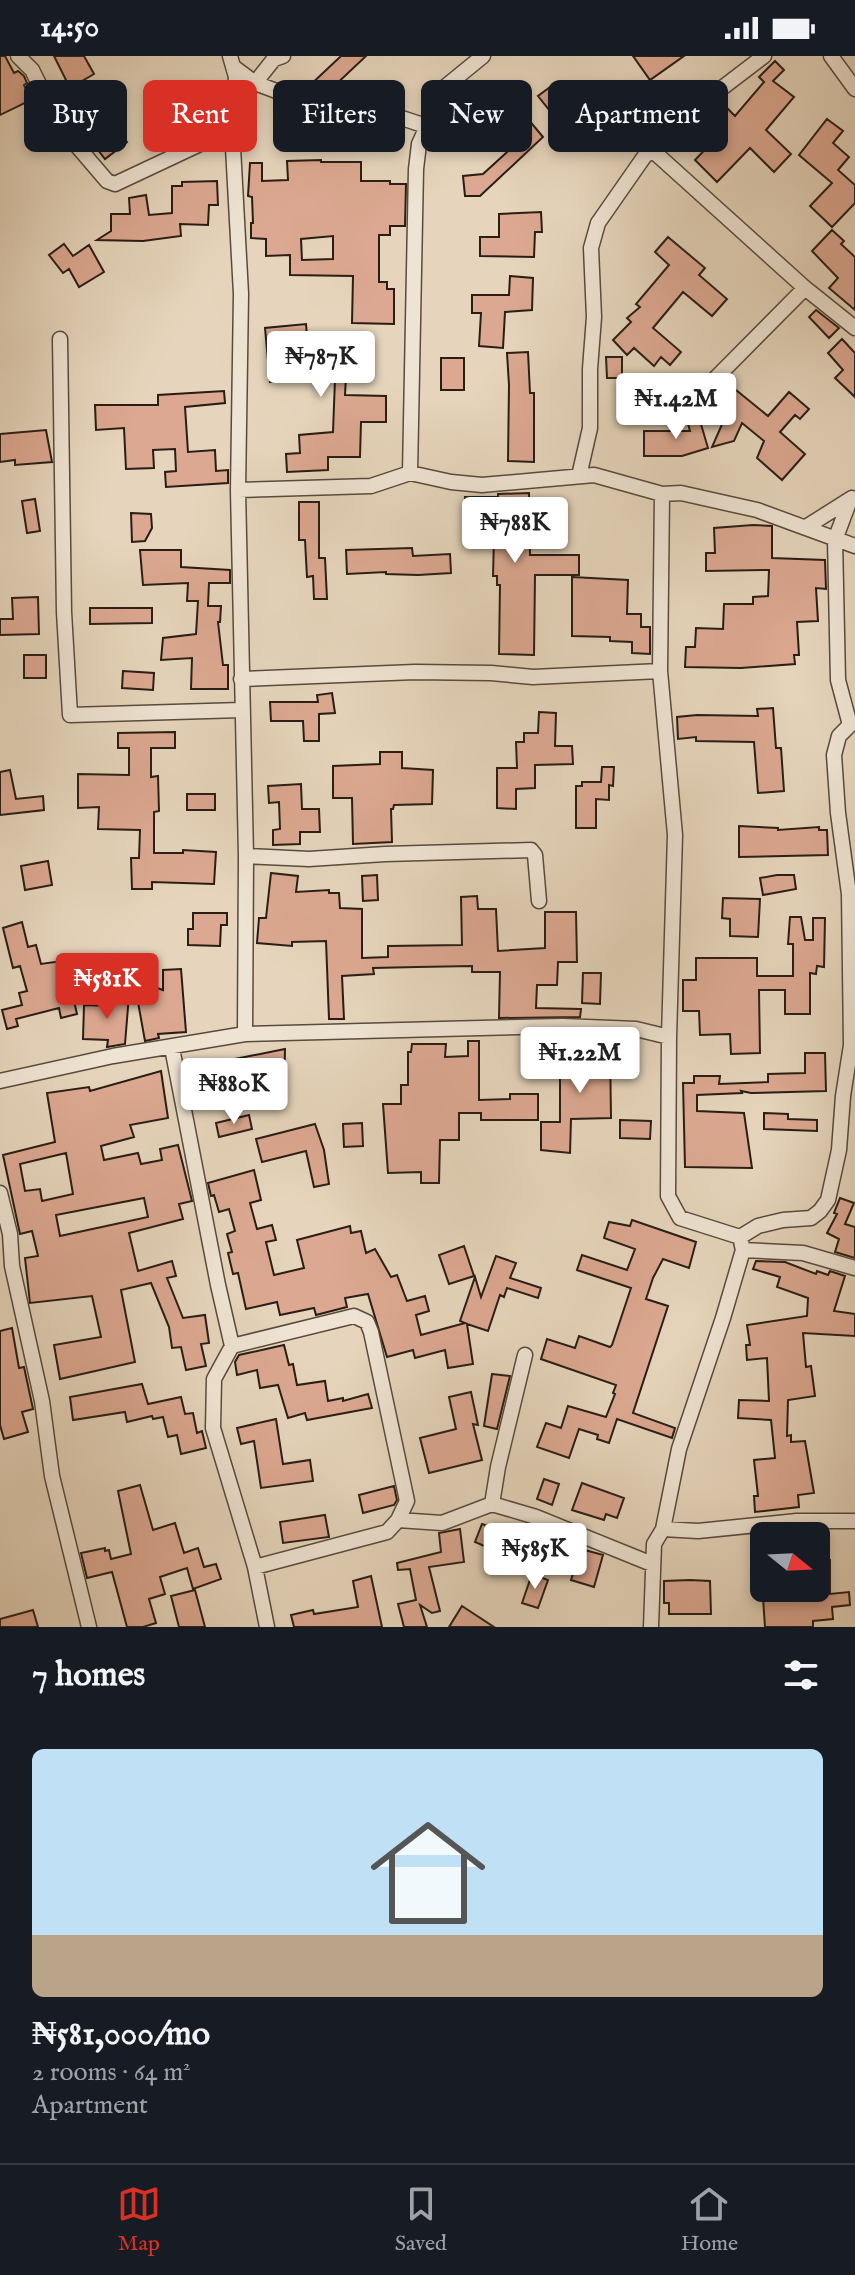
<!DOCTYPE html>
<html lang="en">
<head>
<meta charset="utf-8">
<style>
  :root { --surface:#171b24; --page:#20242c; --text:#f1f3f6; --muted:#9ea1a6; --line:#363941; --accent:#d93025 }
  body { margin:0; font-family:"IM FELL English",serif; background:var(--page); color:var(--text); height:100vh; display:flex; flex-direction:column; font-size:30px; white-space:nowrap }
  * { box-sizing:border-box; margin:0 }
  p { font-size:26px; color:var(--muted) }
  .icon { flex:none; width:44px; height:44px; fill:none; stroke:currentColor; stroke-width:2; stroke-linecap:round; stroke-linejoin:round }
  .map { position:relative; height:1571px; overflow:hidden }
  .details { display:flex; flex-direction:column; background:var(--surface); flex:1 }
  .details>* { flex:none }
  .banner { position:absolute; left:24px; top:24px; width:808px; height:72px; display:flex; gap:16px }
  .needle { width:52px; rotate:108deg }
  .buttons { position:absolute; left:750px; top:1466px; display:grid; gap:16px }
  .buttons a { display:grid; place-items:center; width:80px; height:80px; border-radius:12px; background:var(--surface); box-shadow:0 4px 12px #0003; font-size:40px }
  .price { position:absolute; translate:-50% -68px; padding:0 18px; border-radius:8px; background:#fff; color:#222; font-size:26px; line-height:52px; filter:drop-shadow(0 2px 4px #0008) }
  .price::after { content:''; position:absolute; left:50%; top:48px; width:24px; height:18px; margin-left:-12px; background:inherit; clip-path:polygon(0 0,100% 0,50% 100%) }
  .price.active { background:var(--accent); color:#fff }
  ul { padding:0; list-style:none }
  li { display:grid; align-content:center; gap:16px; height:424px; padding:0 32px }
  li span { display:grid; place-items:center; height:248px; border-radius:12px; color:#555 }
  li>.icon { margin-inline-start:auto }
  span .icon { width:144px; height:144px; fill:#fffc; stroke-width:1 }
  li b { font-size:34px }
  h2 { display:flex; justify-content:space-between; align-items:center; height:96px; padding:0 32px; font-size:34px }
  .chip { padding:0 28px; border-radius:12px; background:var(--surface); box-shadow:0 4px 12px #0003; font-size:28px; line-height:72px }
  .chip.active { background:var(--accent); color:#fff }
  .status { display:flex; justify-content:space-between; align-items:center; height:56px; padding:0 40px; background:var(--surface); direction:ltr }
  .status svg { height:22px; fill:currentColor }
  .tabs { display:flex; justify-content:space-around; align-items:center; height:112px; border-top:2px solid var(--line); background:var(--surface); font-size:22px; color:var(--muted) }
  .tabs a { display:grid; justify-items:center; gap:4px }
  .tabs .active { color:var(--accent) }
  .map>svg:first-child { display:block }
  .building { fill:#dca891; stroke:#291d14; stroke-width:2; fill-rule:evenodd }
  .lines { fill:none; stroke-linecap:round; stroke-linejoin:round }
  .street-casing { stroke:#584b3e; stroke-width:17 }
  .street { stroke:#efe4d3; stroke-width:14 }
</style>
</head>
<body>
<div class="status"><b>14:50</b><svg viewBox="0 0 49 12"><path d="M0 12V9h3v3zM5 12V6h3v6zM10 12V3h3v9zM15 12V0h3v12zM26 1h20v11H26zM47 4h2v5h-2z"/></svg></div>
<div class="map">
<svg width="855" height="1571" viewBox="0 0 855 1571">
  <rect width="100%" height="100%" fill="#e6d5bc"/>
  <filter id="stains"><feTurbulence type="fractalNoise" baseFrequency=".0025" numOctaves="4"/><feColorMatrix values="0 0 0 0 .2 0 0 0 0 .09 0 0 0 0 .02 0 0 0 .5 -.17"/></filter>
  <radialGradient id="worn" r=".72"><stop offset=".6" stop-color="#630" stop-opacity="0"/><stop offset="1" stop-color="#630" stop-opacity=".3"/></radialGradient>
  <path class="building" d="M0,0H5L14,17L18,15L24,20L27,27L24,29L31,44L0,59Z
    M54,0H84L94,18L70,32Z
    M341,0H366L329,35L306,33Z
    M633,0H684L650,24Z
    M775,5L784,14L773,25L794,41L766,74L791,98L774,116L750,92L717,126L695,104L716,82L706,71L726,51L735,60L764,26L759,21Z
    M550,31L570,55L558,65L538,40Z
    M503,33L543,81L480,140H465L463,120L483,118L518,86L486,48Z
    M827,63L843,75L833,87L849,101L838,114L855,129V147L832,171L810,150L832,127L799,99Z
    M113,68L127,86L105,103L91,85Z
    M321,104V106H361V125H390V128H406L405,170H390V179H379V226H387V233H394V268L352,267L353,220L290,219V199L266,200V183L251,182V167H253L252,141L248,140L250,107H262V125L288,124L287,105ZM333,180V203L302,204L301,183Z
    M217,125L218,149H209L208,169L180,168L181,180L143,185L97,184L111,175V158H130L129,142L146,139L149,159L172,157V130H182V126Z
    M541,156L542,176H535L534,201L480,200V181H499V158Z
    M832,174L844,185L841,188L855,201V254L829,232L838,222L812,195Z
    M668,181L705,212L699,219L727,243L712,260L683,236L653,272L681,296L670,309L661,301L654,310L634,292L627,299L613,284L631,266L627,262L640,251L636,248L669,209L655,196Z
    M64,188L73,200L89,189L104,216L79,231L69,213L63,217L49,199Z
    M510,220L533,222L532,254L505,256L503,292L479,290L481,257H472V239H509Z
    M816,254L839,272L829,282L809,261Z
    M306,268L309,304L347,302L345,339L386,340V366H361L360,401H328V414L287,416L286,398L300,397L299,379L333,376L335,323L270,326L265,272Z
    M842,283L855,297V341L835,322L843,314L828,297Z
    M528,296L530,337H534V406L508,405L509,329L507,297Z
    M606,301H622V322H607Z
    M441,302H464V334H441Z
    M736,334L768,360L789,336L809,353L800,363L795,359L780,376L805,398L782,424L757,402L764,385L742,367L734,385L712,391L728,355L722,350Z
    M224,335L225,347L185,351L188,396L215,394L216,415L228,414V427L166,431L165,416L176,415L175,393L153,394L154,412L126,413L124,372L96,374L95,349H158V339Z
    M698,358L708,392L682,400H644V375H690L686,361Z
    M46,374L52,406L15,409V404L0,406V378Z
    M529,437L530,499H579V519H535L534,599L499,598L500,529H497V520H493L494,481H468L465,441H498V438Z
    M35,443L40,475L27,477L22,445Z
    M299,446H319V502H325L327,543H314L313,520L307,521L305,484H299Z
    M131,457L151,458L152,472L145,485L132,486Z
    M753,469L772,470V502L825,504L826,533L816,532L818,565L797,566L799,599H794L795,608L741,612L685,611L686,591H695L696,572L723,573L724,548H753V541L768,540L769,514L706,515V497H715L714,472Z
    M412,492L413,500L450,498L451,517L418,519L386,518V516L347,518L346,494Z
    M140,494H181V511L230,514V527H209L208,550H221L220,566H218L223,609H228V633H191L192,602L161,604L163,582L196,578L198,545H187L188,527L143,529Z
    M572,521L628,524L627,558H641V571H650V598L632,597V586L610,585V581L572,580Z
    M38,541L39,578L0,579V563H13L12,542Z
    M90,552H152V567L90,568Z
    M24,599H46V622H24Z
    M123,615L154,617L153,634L122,632Z
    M332,637L335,657L319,658V685H304L303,665H271L270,646H318L317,639Z
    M773,652L776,692H781L784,735L758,737L754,686L696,685V681L678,683L677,661L697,659L758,660L757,653Z
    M539,656L556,657L555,690H572L573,708L535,709V732L516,733V753L497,752V712H517L516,686H524V677H538Z
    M175,676V692H151V721L158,720L159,755L154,756V797H183V794L216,796L214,828L152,826V833H132L131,802H139L140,774L98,773L99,751L78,752V718L129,719V692H118V677Z
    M380,696H402V712L433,714L432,748L394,749L393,753H391L392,786L353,788L352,742H333V710L380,708Z
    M602,711H614L613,730L609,729V744L596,743V772H576V730H582V726H601Z
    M10,714L16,743L43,740L44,754L0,759V716Z
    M301,728L302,753H319L320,776H300V788L273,789V774L280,773L279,746L269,747L268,730Z
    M187,738H215V754H187Z
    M739,770L778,772V774L819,771V774H827L828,799L739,801Z
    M48,805L52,829L25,834L21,810Z
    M271,817L298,820L296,836L329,834V837H339L340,852L362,853V902L388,901V890L462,889L461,841L477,840L478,853H496L498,895L545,892V856H576L577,906H558L557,929H537L536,952L581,953L580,961L499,962L500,916H472V910L417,911L373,912L374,918L342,920L344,963H329L326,885L292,886V890L257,887L259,862H266Z
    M377,819L378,844L363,845L362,820Z
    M777,819H794L796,833L763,839L760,822Z
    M723,842L760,843L758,881L730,880V863L722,862Z
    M193,857H227V869H221L220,890L188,889V873H193Z
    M790,861H801L805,884H813V862H825L824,911L817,910L816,918L810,917V958H785V934H759L760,997L731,998L730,978L700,979L699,955H683V924H696V902H757V920H793V888H788Z
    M22,866L28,891L36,889L41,908L69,904L73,917L68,918L77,958L61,962L59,952L16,963L18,970L7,973L2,954L22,949L19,937L27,935L20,910L13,912L3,872Z
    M181,913L186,976L158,978L159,982L145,985L134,924L163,934V914Z
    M583,917H601L600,948L582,947Z
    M112,938L129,939L125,988L107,991L108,984L83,983L84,949L111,950Z
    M468,985H479V1044L510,1043V1038H538V1064H481V1057H459V1084H440L439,1127H421V1116L388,1117L383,1048H401V1029H408V996H411L412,988H446L445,1001L468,1000Z
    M610,992L611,1062L571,1063L570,1097L541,1094V1066H560V1009H568V993Z
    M285,993L284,1039L250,1036L228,1055L215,1039L240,1017L230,1004Z
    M805,997H825L826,1035L751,1037L741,1035L742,1037L697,1039V1055L744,1057L752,1112L685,1111L683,1027H694V1020H720L719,1028L768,1026V1018L805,1017Z
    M161,1015L168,1062L130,1069L134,1081L101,1090L104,1104L138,1097L141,1108L162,1104L160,1093L178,1089L192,1145L179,1148L183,1163L129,1177L138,1215L172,1205L176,1220L167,1222L183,1262L205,1259L209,1287L201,1288L206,1310L186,1314L181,1291L172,1292L169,1271L151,1227L121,1234L135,1306L60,1323L54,1289L101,1281L92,1240L30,1247L25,1202L38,1200L32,1175L20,1178L3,1099L55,1086L47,1037L89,1031L90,1035ZM66,1097L73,1138L42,1145L40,1133L25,1135L20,1108ZM144,1142L148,1161L60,1180L56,1159Z
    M764,1057L788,1058V1063L817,1064V1075L764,1073Z
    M249,1059L252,1073L219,1081L216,1067Z
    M620,1064L651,1065L650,1083L620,1082Z
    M362,1067L363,1090L344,1091L343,1068Z
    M315,1068L324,1094L329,1128L314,1131L306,1095L262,1106L256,1083Z
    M254,1114L261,1144L250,1147L257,1173L272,1169L276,1184L266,1186L274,1219L304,1212L297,1184L350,1170L351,1177L361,1175L366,1197L375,1193L391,1221L397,1219L407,1245L425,1240L429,1255L416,1259L421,1279L465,1267L460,1265L475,1221L481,1241L496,1200L516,1207L510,1222L541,1232L538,1242L507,1232L504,1241L500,1239L488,1275L467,1268L473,1308L448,1312L445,1294L415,1302L413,1294L387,1301L368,1238L345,1242L347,1251L316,1259L314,1252L280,1259L277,1246L246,1253L238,1217L233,1218L228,1197L232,1196L227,1178L235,1175L229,1153L219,1156L214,1139L211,1140L208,1127Z
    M840,1142L854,1147L845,1168L855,1171V1202L835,1196L839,1183L827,1177L837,1158L834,1157Z
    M632,1164L696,1186L689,1212L663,1203L653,1222L646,1243L668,1250L633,1357L675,1372L672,1382L617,1363L609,1387L597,1383L598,1379L579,1373L569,1402L537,1391L546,1367L561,1372L568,1350L606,1361L615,1338L613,1337L616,1329L541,1303L547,1283L575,1292L579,1280L610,1291L612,1289L631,1232L577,1214L582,1199L627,1214L635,1193L604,1182L609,1166L630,1170Z
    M464,1190L474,1220L449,1228L439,1199Z
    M756,1205L785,1206L816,1218L817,1215L828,1219L830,1215L845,1220L834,1255L855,1258V1280L803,1277L806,1311L811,1310L815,1340L788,1344L787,1380L791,1379V1386L805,1385L814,1437L798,1439L799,1451L755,1456L754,1440H758L754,1404L775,1402L771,1364L738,1362L739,1344L769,1345L767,1302L747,1304L746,1289H750L747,1269L807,1260L808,1242L777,1231L780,1221L753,1213Z
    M12,1272L19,1312L24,1311L33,1353L22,1356L28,1376L4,1383L0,1369V1275Z
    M284,1289L289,1309L293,1308L297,1329L325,1325L328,1345L343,1342V1345L368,1338L372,1352L307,1364L305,1357L288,1362L278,1329L260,1332L257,1314L237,1319L235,1306L239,1299Z
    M492,1318L510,1320L497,1373L484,1370Z
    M142,1328L148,1348L181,1341L185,1358L193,1357L197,1377L202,1375L206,1392L181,1398L177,1379L168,1381L163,1361L153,1363L152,1360L127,1366L125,1356L73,1364L70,1341Z
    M471,1336L478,1369L473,1368L482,1404L429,1417L420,1382L456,1373L449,1341Z
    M276,1363L283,1408L310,1404L313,1425L261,1432L254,1385L241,1388L237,1372Z
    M544,1423L559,1428L552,1449L537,1443Z
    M582,1427L624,1442L617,1462L606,1458L604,1464L572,1454Z
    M140,1429L153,1474L175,1467L184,1497L198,1492L204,1511L216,1508L221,1523L193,1533L187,1512L160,1521L165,1538L149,1543L156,1567L143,1571H127L112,1516L87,1522L81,1497L105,1492V1495L109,1494L111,1503L131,1498L118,1435Z
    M394,1430L397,1444L394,1449L363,1457L359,1439Z
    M325,1459L329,1481L283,1487L280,1466Z
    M482,1468L506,1477L498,1496L475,1486Z
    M460,1473L464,1506L429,1511L440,1555L432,1557L420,1549L427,1571H404L398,1548L416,1544L410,1513L398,1514L397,1507L441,1496L439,1477Z
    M581,1493L603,1499L594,1531L571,1524Z
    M830,1504V1538L849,1536L850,1549L832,1551L833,1563L813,1565V1571H765L763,1542H774L773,1532H816V1505Z
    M532,1518L548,1524L538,1552L522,1547Z
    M371,1520L382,1571H294L291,1559L313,1554L314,1558L358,1551L353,1525Z
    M690,1524L710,1525L711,1558H669V1547H664V1525Z
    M195,1534L205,1571H179L171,1540Z
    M462,1550L494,1571H449Z
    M33,1554L38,1571H0V1563Z"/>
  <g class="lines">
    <defs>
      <path id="street" d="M18,0L32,14L60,70L107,125L115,128L232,73
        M230,0L236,21L232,73L241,238L238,434L246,800L245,978
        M831,0L855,33
        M235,12L255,27L279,36L307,43L362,49L426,70
        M255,27L274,3L283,0
        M652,94L805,232L855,272
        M60,283L64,556L70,659L242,654
        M699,339L805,232
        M410,417L416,113L419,88L445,31L483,0
        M579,420L590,372V313L594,261L591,192L598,167L644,101L684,61L764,0
        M238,434L371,430L410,417L451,426L482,429L594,419L662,438L681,437L757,454L855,490
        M662,438L660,615L675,779L669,981L668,1140L680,1162L740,1181
        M806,471L852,442
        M241,623L415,616L491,617L533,621L660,615
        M246,800L309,803L385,798L531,794L535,799L539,845
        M172,992L218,1229L232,1290L354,1260L367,1266L371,1276L407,1445L398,1464L387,1476L255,1511
        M0,1025L113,1000L245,978L562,970L636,973L669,981
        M0,1137L10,1178L12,1210L42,1345L52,1420L89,1571
        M743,1194L803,1197L855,1212
        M232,1290L214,1323L213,1372L255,1511L267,1571
        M492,1448L498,1411L525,1299
        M398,1464L442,1467L492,1448L536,1461L652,1508
        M663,1473L698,1475L797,1465H855
        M651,1571L654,1488L663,1473L679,1393L723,1262L743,1194L740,1181L758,1170L783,1164L811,1162L820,1155L828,1144L839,1094L843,1040L851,989L849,838L838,757L834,699L839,680L850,669L838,624L835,484L850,444"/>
    </defs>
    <use href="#street" class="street-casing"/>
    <use href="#street" class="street"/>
  </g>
  <rect width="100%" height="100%" filter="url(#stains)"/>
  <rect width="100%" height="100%" fill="url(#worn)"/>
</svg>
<div class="buttons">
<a><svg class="needle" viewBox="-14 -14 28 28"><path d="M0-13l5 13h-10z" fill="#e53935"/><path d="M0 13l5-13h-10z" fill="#9ea1a6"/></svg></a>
</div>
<b class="price" style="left:321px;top:343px">₦787K</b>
<b class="price" style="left:676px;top:385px">₦1.42M</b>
<b class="price" style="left:515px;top:509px">₦788K</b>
<b class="price active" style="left:107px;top:965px">₦581K</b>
<b class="price" style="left:580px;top:1039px">₦1.22M</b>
<b class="price" style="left:234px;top:1070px">₦880K</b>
<b class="price" style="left:535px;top:1535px">₦585K</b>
<div class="banner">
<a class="chip">Buy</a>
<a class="chip active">Rent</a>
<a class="chip">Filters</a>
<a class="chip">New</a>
<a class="chip">Apartment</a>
</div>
</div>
<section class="details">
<h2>7 homes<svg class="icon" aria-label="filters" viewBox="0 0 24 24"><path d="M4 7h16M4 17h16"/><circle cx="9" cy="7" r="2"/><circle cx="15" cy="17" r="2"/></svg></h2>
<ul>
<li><span style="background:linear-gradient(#bfe0f5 75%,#b9a48a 0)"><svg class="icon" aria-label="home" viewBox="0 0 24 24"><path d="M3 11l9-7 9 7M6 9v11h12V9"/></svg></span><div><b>₦581,000/mo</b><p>2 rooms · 64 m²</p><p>Apartment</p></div></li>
</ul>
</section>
<nav class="tabs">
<a class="active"><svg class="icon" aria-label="map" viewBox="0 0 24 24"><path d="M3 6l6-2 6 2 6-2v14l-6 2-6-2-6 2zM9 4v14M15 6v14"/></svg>Map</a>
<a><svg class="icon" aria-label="saved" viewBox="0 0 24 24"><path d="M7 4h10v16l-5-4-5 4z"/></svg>Saved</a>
<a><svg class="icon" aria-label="home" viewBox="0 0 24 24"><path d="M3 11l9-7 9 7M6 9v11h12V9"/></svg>Home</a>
</nav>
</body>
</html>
